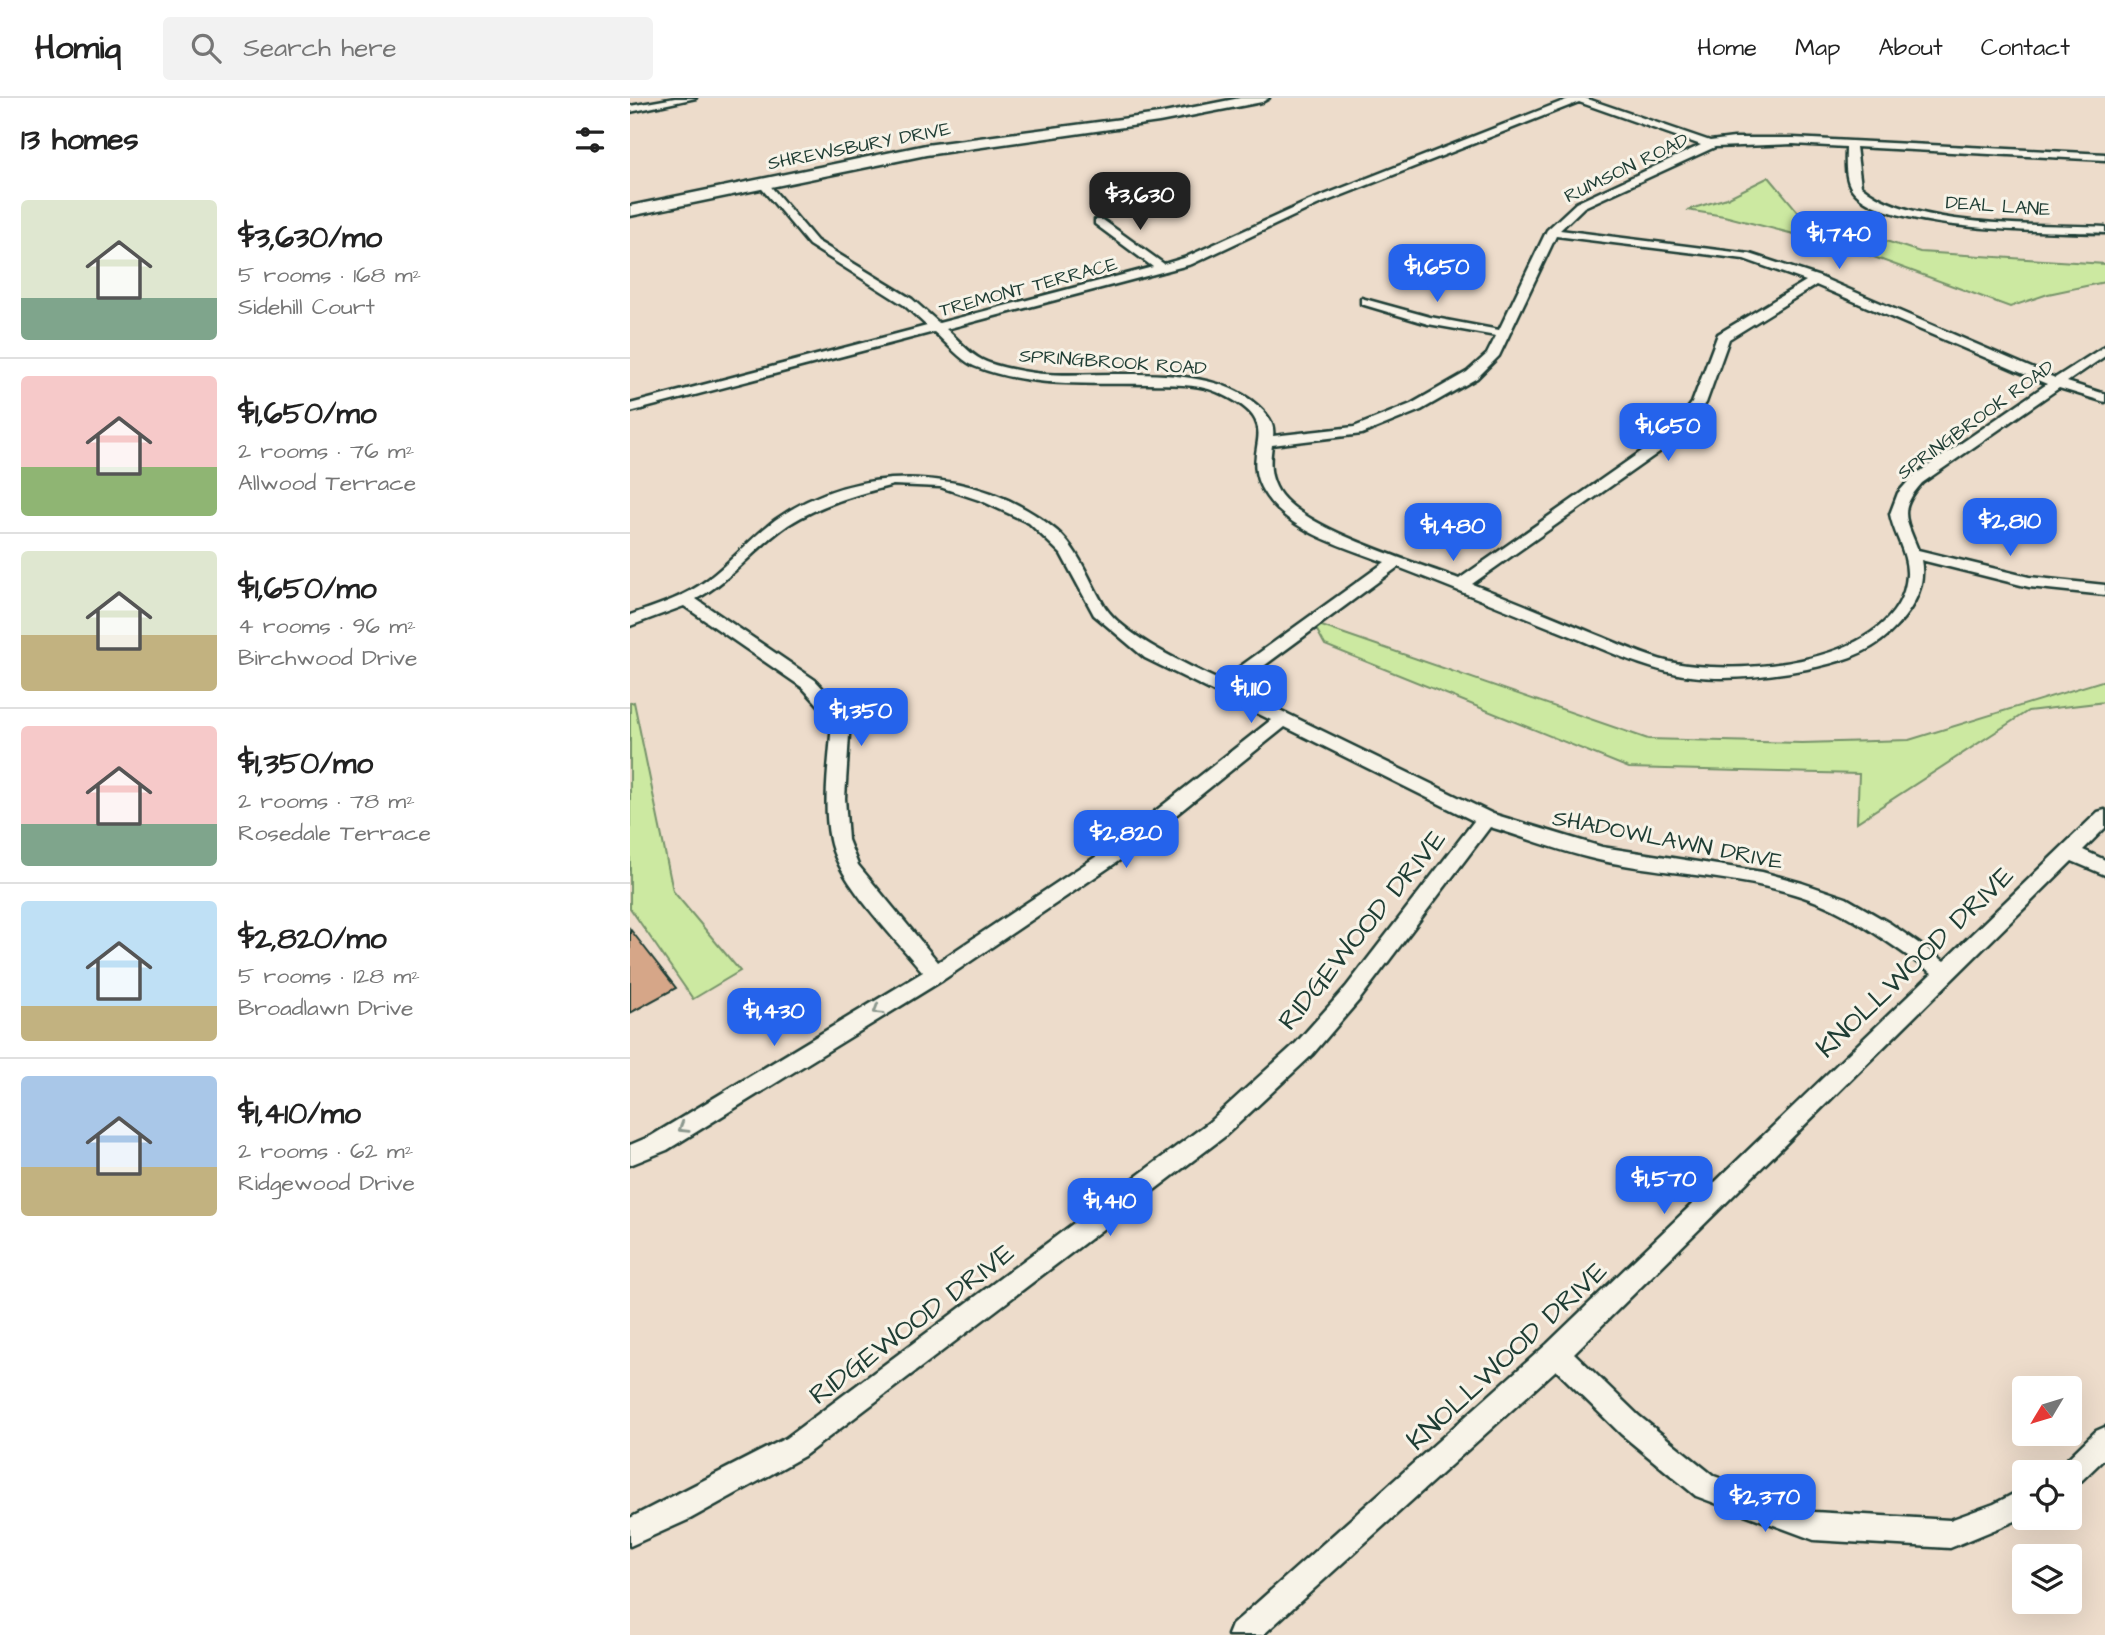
<!DOCTYPE html>
<html lang="en">
<head>
<meta charset="utf-8">
<style>
  :root { --surface:#fff; --page:#f2f2f2; --text:#222; --muted:#767676; --line:#e0e0e0; --accent:#2563eb }
  body { margin:0; font-family:"Architects Daughter",sans-serif; background:var(--page); color:var(--text); height:100vh; display:flex; flex-direction:column; font-size:26px; white-space:nowrap }
  * { box-sizing:border-box; margin:0 }
  p { font-size:23px; color:var(--muted) }
  .icon { flex:none; width:38px; height:38px; fill:none; stroke:currentColor; stroke-width:2; stroke-linecap:round; stroke-linejoin:round }
  .map { position:relative; flex:1; overflow:hidden }
  .drawer { display:flex; flex-direction:column; background:var(--surface); width:630px }
  .drawer>* { flex:none }
  .needle { width:46px; rotate:232deg }
  .buttons { position:absolute; left:1382px; top:1278px; display:grid; gap:14px }
  .buttons a { display:grid; place-items:center; width:70px; height:70px; border-radius:7px; background:var(--surface); box-shadow:0 7px 28px #0002; font-size:35px }
  .price { position:absolute; translate:-50% -60px; padding:0 16px; border-radius:14px; background:var(--accent); color:#fff; font-size:23px; line-height:46px; filter:drop-shadow(0 2px 4px #0008) }
  .price::after { content:''; position:absolute; left:50%; top:42px; width:21px; height:16px; margin-left:-10px; background:inherit; clip-path:polygon(0 0,100% 0,50% 100%) }
  .price.on { background:#222; color:#fff }
  ul { padding:0; list-style:none }
  li { display:flex; align-items:center; gap:21px; height:175px; padding:0 21px }
  li+li { border-top:2px solid var(--line) }
  li span { display:grid; place-items:center; flex:none; width:196px; height:140px; border-radius:7px; color:#555 }
  li>.icon { margin-inline-start:auto }
  span .icon { width:84px; height:84px; fill:#fffc; stroke-width:1 }
  li b { font-size:30px }
  h2 { display:flex; justify-content:space-between; align-items:center; height:84px; padding:0 21px; font-size:30px }
  header { display:flex; align-items:center; gap:42px; box-sizing:border-box; height:98px; padding:0 35px; background:var(--surface); border-bottom:2px solid var(--line) }
  header strong { font-size:33px }
  nav { display:flex; gap:38px; margin-inline-start:auto; font-size:24px }
  .search { width:490px; height:63px; background:var(--page); display:flex; align-items:center; gap:18px; box-sizing:border-box; padding:0 24px; border-radius:7px; color:var(--muted); font-size:26px }
  main { display:flex; flex:1; min-height:0 }
  .map>svg:first-child { display:block }
  .green { fill:#cce9a1; stroke:#76936a; stroke-width:2 }
  .building { fill:#d6a688; stroke:#1f3d34; stroke-width:2 }
  .lines { fill:none; stroke-linecap:round; stroke-linejoin:round }
  .minor-casing { stroke:#1f3d34; stroke-width:5 }
  .secondary-casing { stroke:#1f3d34; stroke-width:5 }
  .minor { fill:#f7f3e8; fill-rule:evenodd }
  .secondary { fill:#f7f3e8; fill-rule:evenodd }
  .oneway { stroke:#8b988e }
  .labels { text-anchor:middle; stroke-width:6; stroke-linejoin:round; paint-order:stroke }
  .far-street-label { font-size:19px; fill:#1f3d34; stroke:#f7f3e8 }
  .street-label { font-size:23px; fill:#1f3d34; stroke:#f7f3e8 }
  .near-street-label { font-size:28px; fill:#1f3d34; stroke:#f7f3e8 }
</style>
</head>
<body>
<header>
<strong>Homiq</strong>
<div class="search"><svg class="icon" aria-label="search" viewBox="0 0 24 24"><circle cx="10" cy="10" r="6"/><path d="M15 15l6 6"/></svg>Search here</div>
<nav><a>Home</a><a>Map</a><a>About</a><a>Contact</a></nav>
</header>
<main>
<section class="drawer">
<h2>13 homes<svg class="icon" aria-label="filters" viewBox="0 0 24 24"><path d="M4 7h16M4 17h16"/><circle cx="9" cy="7" r="2"/><circle cx="15" cy="17" r="2"/></svg></h2>
<ul>
<li><span style="background:linear-gradient(#dfe7d0 70%,#7fa58c 0)"><svg class="icon" aria-label="home" viewBox="0 0 24 24"><path d="M3 11l9-7 9 7M6 9v11h12V9"/></svg></span><div><b>$3,630/mo</b><p>5 rooms · 168 m²</p><p>Sidehill Court</p></div></li>
<li><span style="background:linear-gradient(#f6c9c9 65%,#8fb573 0)"><svg class="icon" aria-label="home" viewBox="0 0 24 24"><path d="M3 11l9-7 9 7M6 9v11h12V9"/></svg></span><div><b>$1,650/mo</b><p>2 rooms · 76 m²</p><p>Allwood Terrace</p></div></li>
<li><span style="background:linear-gradient(#dfe7d0 60%,#c2b280 0)"><svg class="icon" aria-label="home" viewBox="0 0 24 24"><path d="M3 11l9-7 9 7M6 9v11h12V9"/></svg></span><div><b>$1,650/mo</b><p>4 rooms · 96 m²</p><p>Birchwood Drive</p></div></li>
<li><span style="background:linear-gradient(#f6c9c9 70%,#7fa58c 0)"><svg class="icon" aria-label="home" viewBox="0 0 24 24"><path d="M3 11l9-7 9 7M6 9v11h12V9"/></svg></span><div><b>$1,350/mo</b><p>2 rooms · 78 m²</p><p>Rosedale Terrace</p></div></li>
<li><span style="background:linear-gradient(#bfe0f5 75%,#c2b280 0)"><svg class="icon" aria-label="home" viewBox="0 0 24 24"><path d="M3 11l9-7 9 7M6 9v11h12V9"/></svg></span><div><b>$2,820/mo</b><p>5 rooms · 128 m²</p><p>Broadlawn Drive</p></div></li>
<li><span style="background:linear-gradient(#a9c7e8 65%,#c2b280 0)"><svg class="icon" aria-label="home" viewBox="0 0 24 24"><path d="M3 11l9-7 9 7M6 9v11h12V9"/></svg></span><div><b>$1,410/mo</b><p>2 rooms · 62 m²</p><p>Ridgewood Drive</p></div></li>
</ul>
</section>
<div class="map">
<svg width="1475" height="1537" viewBox="0 0 1475 1537">
  <rect width="100%" height="100%" fill="#eddccb"/>
  <filter id="ink" filterUnits="userSpaceOnUse"><feTurbulence type="fractalNoise" baseFrequency=".0143" numOctaves="2"/><feDisplacementMap in="SourceGraphic" scale="14" xChannelSelector="R" yChannelSelector="G"/><feConvolveMatrix kernelMatrix="1 2 1 2 8 2 1 2 1" color-interpolation-filters="sRGB"/></filter>
  <g filter="url(#ink)">
    <path class="green" d="M1139,79L1169,115L1290,154L1475,166V184L1418,196L1380,209L1222,151L1094,118L1057,112L1097,100Z
      M683,525L1018,641L1172,645L1279,642L1475,582V604L1398,613L1227,724L1229,676L999,670L695,547Z
      M4,604L43,793L110,873L63,901L0,810V605Z"/>
    <path class="building" d="M0,831L46,890L0,915Z"/>
    <g class="lines">
      <defs>
        <path id="minor" d="M45,0H66L0,14V8Z
          M941,0H955L1080,43L1104,40H1163L1475,56V62L1226,49L1231,88C1281,131 1409,126 1475,129V135C1421,133 1254,135 1222,91C1214,80 1216,61 1216,49L1163,46L1085,49L954,109L930,132L1120,156L1190,179L1425,280L1475,248V258L1437,284L1475,296V304L1429,290L1292,385C1267,413 1276,421 1288,452L1399,479L1475,487V497L1399,489L1291,462C1297,491 1279,517 1259,536C1237,557 1205,565 1177,571C1139,578 1099,583 1061,578C1019,573 980,554 941,538C883,515 826,491 768,469L604,590L863,716L972,749L1132,774L1172,785L1216,800L1261,826L1314,863L1468,714L1475,712V730L1453,752L1475,762V777L1442,763L944,1255L1009,1318L1084,1378L1184,1414L1320,1422L1364,1406L1395,1390V1419L1320,1450L1184,1442L1066,1398L991,1336L926,1272L633,1537H598L602,1527L917,1246L1302,875C1270,853 1238,828 1203,811C1132,777 1048,779 973,763C935,755 897,740 860,729L730,901L682,957L594,1039L174,1358L60,1421L0,1448V1420L156,1340L578,1025L666,945L716,889L844,723L655,629L490,762L313,882L37,1052L0,1067V1047L21,1038L293,874C265,840 208,784 200,742C192,703 200,661 202,622L173,590L54,508L0,528V517C26,508 55,499 77,482C101,464 121,440 145,422C227,363 349,367 427,433C450,453 459,483 475,509C495,539 558,567 590,583L755,464C715,449 656,433 633,393C607,348 662,327 587,294C565,285 541,287 518,286C462,285 398,290 344,268C330,262 316,244 304,234L0,314V306L297,228L274,207L179,147L128,86L137,84L187,143L282,201L309,225L523,169L465,126V122H473L534,166L554,160L679,103ZM949,4L1071,47L946,105L917,132L869,232L800,219L731,200V206L798,226L866,238L857,256L837,274L781,306L724,329L643,338C645,325 637,316 627,307C577,263 477,280 414,276C400,275 365,269 352,262C339,256 327,240 316,231L562,166L687,107ZM926,138L1114,161L1176,183L1088,236L1062,305L1042,332L829,481C788,465 664,429 646,389C639,375 640,362 642,347L732,336L791,312L847,280L869,258ZM1186,187L1417,286L1282,379L1268,395L1260,416C1264,437 1278,455 1277,477C1271,567 1105,579 1040,564C1014,558 990,546 965,536C924,519 883,502 842,486L1052,338L1076,305L1099,241ZM263,387L310,389L352,403L399,425L431,456L464,517L515,560L641,622L476,752L308,864L228,767L218,742L215,700L220,621L217,617L185,582L66,501C102,482 125,449 158,427C191,406 225,397 263,387Z
          M1475,1329V1360L1449,1385L1440,1389V1374H1428L1431,1367L1466,1333Z"/>
        <path id="secondary" d="M610,0H639L632,4L529,24L296,57L0,118V108L296,47L529,16Z"/>
      </defs>
      <use href="#minor" class="minor-casing"/>
      <use href="#secondary" class="secondary-casing"/>
      <use href="#minor" class="minor"/>
      <use href="#secondary" class="secondary"/>
    </g>
    <defs><path id="oneway-chevron" d="M-2-3.5L2.5 0L-2 3.5" fill="none" stroke-width="1.6" stroke-linecap="round" stroke-linejoin="round" transform="scale(1.75)"/></defs>
    <g class="oneway">
      <use href="#oneway-chevron" transform="translate(248 912) rotate(148)"/>
      <use href="#oneway-chevron" transform="translate(53 1030) rotate(149)"/>
    </g>
  </g>
  <g class="labels">
    <g class="far-street-label">
      <text transform="translate(229 47) rotate(-11)" y="7">SHREWSBURY DRIVE</text>
      <text transform="translate(996 69) rotate(-26)" y="7">RUMSON ROAD</text>
      <text transform="translate(1368 107) rotate(4)" y="7">DEAL LANE</text>
      <text transform="translate(398 188) rotate(-15)" y="7">TREMONT TERRACE</text>
      <text transform="translate(483 263) rotate(4)" y="7">SPRINGBROOK ROAD</text>
      <text transform="translate(1345 321) rotate(-36)" y="7">SPRINGBROOK ROAD</text>
    </g>
    <g class="street-label">
      <text transform="translate(1038 741) rotate(11)" y="8">SHADOWLAWN DRIVE</text>
    </g>
    <g class="near-street-label">
      <text transform="translate(731 831) rotate(-51)" y="10">RIDGEWOOD DRIVE</text>
      <text transform="translate(1284 863) rotate(-44)" y="10">KNOLLWOOD DRIVE</text>
      <text transform="translate(281 1225) rotate(-37)" y="10">RIDGEWOOD DRIVE</text>
      <text transform="translate(876 1257) rotate(-43)" y="10">KNOLLWOOD DRIVE</text>
    </g>
  </g>
</svg>
<div class="buttons">
<a><svg class="needle" viewBox="-14 -14 28 28"><path d="M0-13l5 13h-10z" fill="#e53935"/><path d="M0 13l5-13h-10z" fill="#767676"/></svg></a>
<a><svg class="icon" aria-label="locate" viewBox="0 0 24 24"><circle cx="12" cy="12" r="6"/><path d="M12 2v4M12 18v4M2 12h4M18 12h4"/></svg></a>
<a><svg class="icon" aria-label="layers" viewBox="0 0 24 24"><path d="M12 4l9 5-9 5-9-5zM3 14l9 5 9-5"/></svg></a>
</div>
<b class="price on" style="left:510px;top:134px">$3,630</b>
<b class="price" style="left:1209px;top:173px">$1,740</b>
<b class="price" style="left:807px;top:206px">$1,650</b>
<b class="price" style="left:1038px;top:365px">$1,650</b>
<b class="price" style="left:1380px;top:460px">$2,810</b>
<b class="price" style="left:823px;top:465px">$1,480</b>
<b class="price" style="left:621px;top:627px">$1,110</b>
<b class="price" style="left:231px;top:650px">$1,350</b>
<b class="price" style="left:496px;top:772px">$2,820</b>
<b class="price" style="left:144px;top:950px">$1,430</b>
<b class="price" style="left:1034px;top:1118px">$1,570</b>
<b class="price" style="left:480px;top:1140px">$1,410</b>
<b class="price" style="left:1135px;top:1436px">$2,370</b>
</div>
</main>
</body>
</html>
